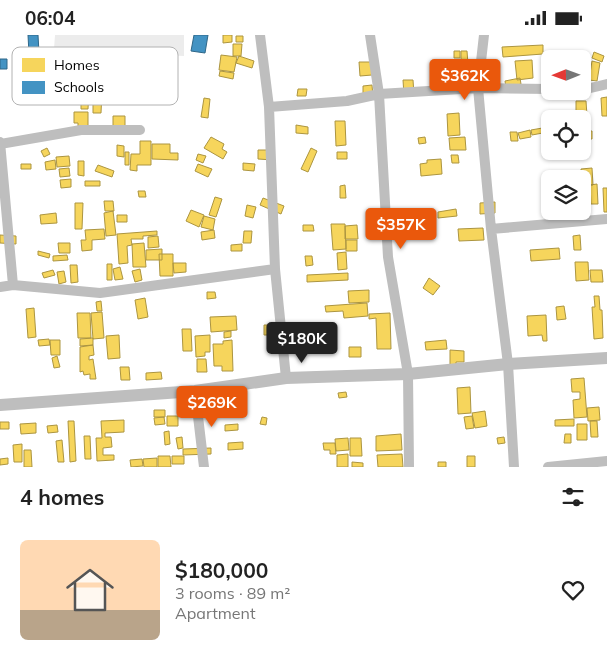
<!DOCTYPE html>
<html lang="en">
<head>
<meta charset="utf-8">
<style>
  :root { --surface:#fff; --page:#f6f6f6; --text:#222; --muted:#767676; --accent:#ea580c }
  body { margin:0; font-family:Mulish,sans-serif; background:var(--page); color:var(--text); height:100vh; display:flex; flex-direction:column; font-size:19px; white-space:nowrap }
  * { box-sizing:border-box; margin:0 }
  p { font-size:16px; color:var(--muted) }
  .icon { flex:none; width:28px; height:28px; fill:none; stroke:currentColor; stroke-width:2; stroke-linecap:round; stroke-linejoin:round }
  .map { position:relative; height:432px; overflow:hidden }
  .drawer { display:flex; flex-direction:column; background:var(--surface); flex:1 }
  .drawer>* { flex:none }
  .needle { width:32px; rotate:269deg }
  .buttons { position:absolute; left:541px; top:15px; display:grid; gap:10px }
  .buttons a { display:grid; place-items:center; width:50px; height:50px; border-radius:8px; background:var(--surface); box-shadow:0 1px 4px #0004; font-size:25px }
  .price { position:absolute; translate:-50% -42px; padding:0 11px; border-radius:5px; background:var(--accent); color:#fff; font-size:16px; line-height:32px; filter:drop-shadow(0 1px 2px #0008) }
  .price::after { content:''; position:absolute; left:50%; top:30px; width:15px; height:11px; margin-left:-8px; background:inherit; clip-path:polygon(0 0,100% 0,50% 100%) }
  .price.current { background:#222; color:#fff }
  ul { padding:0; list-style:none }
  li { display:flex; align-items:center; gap:15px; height:125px; padding:0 20px }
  li span { display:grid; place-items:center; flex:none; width:140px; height:100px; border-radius:8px; color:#555 }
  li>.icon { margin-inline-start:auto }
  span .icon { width:60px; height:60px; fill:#fffc; stroke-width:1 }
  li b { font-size:21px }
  h2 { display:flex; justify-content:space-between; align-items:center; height:60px; padding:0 20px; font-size:21px }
  .status { display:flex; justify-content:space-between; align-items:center; height:35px; padding:0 25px; background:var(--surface); direction:ltr }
  .status svg { height:14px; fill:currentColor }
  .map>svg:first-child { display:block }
  .green { fill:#ececec }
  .homes { fill:#f6d55c; stroke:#ac9540 }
  .schools { fill:#4393c3; stroke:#2f6788 }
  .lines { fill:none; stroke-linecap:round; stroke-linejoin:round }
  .minor { stroke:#bebebe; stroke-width:10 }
  .tertiary { stroke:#bebebe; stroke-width:12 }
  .key { fill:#fff; stroke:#b2b2b2; stroke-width:1 }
  .key-label { font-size:14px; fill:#000 }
</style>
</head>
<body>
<div class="status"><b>06:04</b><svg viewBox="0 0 49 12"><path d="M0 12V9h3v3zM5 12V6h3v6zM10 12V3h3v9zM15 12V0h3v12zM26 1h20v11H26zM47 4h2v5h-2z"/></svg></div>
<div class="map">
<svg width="607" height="432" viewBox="0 0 607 432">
  <rect width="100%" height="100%" fill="#fff"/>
  <path class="green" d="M55,0H184V21L54,14Z"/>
  <path class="homes" d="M223,0H232V7L223,8Z
    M236,1H243V7H236Z
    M233,9H242L241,21H233Z
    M543,10V19L503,22L502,12Z
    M454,16H460V23H454Z
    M461,16H467L468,29L483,28L475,52H464L463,37L458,38L457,27L461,26Z
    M594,17L604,21L602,27L592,23Z
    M221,20L237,22L234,37L219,35Z
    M239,21L254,26L252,33L236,28Z
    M532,25L533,43L517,45L515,26Z
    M592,26L600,28L597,46L589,45Z
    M359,27H371L372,40L360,41Z
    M220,36L234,38L233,44L219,41Z
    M520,43L521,49L506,53L505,46Z
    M403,45H413L414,59L404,60Z
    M372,50L373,62L363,63V51Z
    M81,53L89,54L88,74H81Z
    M298,54H307L306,61H297Z
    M93,57H102L101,78H93Z
    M607,62V81H602L601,63Z
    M204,63L210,64L208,83L201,82Z
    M576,66H586L588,96H592V104H582V84H576Z
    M74,77H88V93H78V88H74Z
    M459,78L460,100L448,101L447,79Z
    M113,81H125V98H113Z
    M335,86H345L346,110L336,111Z
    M296,90L308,92V99L296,98Z
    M548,92V97L532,100L531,95Z
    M530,95L531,102L520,104L518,98Z
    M510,97H517L518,106H511Z
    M211,102L224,109L222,114L227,117L223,124L204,113Z
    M425,102L426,108L419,109L418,103Z
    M465,102L466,115H450L449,103Z
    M140,106H151V130H137V136L130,135L131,119H140Z
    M152,109H170V118H178V125L152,124Z
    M117,110L124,111V122L117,121Z
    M47,113L50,119L44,122L41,116Z
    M311,113L317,116L308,137L301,134Z
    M258,115H274L273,125L258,124Z
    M125,117H129V130H125Z
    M337,117H347V124H337Z
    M198,119L206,121L203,128L196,125Z
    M451,120H458L459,128H452Z
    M69,121L70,131L57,132L56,122Z
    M441,124L442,139L421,141L420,129L427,128V125Z
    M55,125L56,134L46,135L45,127Z
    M78,126H84V141L78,140Z
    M243,128L255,129L254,136L243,135Z
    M21,129H31V134H21Z
    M198,129L212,134L208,142L195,136Z
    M98,130L114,136L112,142L95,136Z
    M69,133L70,141L60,142L59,134Z
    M592,133L593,150H582L581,134Z
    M71,144V152L61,153L60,145Z
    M85,146H100V151H85Z
    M597,149L598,169H591L590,150Z
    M345,150L346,163H340V151Z
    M603,153H607V177H604Z
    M138,156H145L146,162H139Z
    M215,162L222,164L216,182L209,180Z
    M263,163L284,171L281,179L260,170Z
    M104,166H113L114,176H105Z
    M495,167V178L480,179V168Z
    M75,168H83L82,194H75Z
    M247,170L256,172L253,183L245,181Z
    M456,174L457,181L438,183V177Z
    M191,175L204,180L199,192L186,186Z
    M113,176L116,200L106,201L104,178Z
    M56,178L57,188L41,189L40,180Z
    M117,180H127V187H117Z
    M204,181L215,184L213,195L201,192Z
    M383,182L386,194L379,195L376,184Z
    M331,189H345L346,214L333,215Z
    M303,190H313L314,196H303Z
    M357,190L358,204H345V191Z
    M483,193L484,205L459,206L458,194Z
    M104,194L105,204L92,205V215L82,216L81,205H86L85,195Z
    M214,195L215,203L202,205L201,197Z
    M157,196V200L143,201V204H131L132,210L127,211L128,228L119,229L117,199Z
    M244,196H252L251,208H243Z
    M0,200L16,201V209L0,208Z
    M580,200L581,215H574L573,201Z
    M158,201L159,212L148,213V202Z
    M346,205H357V216H346Z
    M58,208H70V218H59Z
    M144,208L146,232H133L132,209Z
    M242,209V216H231V210Z
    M559,213L560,224L531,226L530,215Z
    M162,214V225H146V215Z
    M38,216L50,219L49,223L38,220Z
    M346,217L347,234L338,235L337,218Z
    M159,219H173V241H160Z
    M67,220L68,225L53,226V221Z
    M305,221H312L313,230L306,231Z
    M575,227H588L589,245L576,246Z
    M173,228H186V237L174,238Z
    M107,229H112V245H107Z
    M70,230H77L78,247L71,248Z
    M120,232L123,244L115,245L113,234Z
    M140,234L142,245L135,247L132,236Z
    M53,235L55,240L44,243L42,238Z
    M590,235H602L603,247H591Z
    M64,236L66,247L59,249L57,237Z
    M348,238V245L307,247V240Z
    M429,243L440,251L433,260L423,253Z
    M369,255V267L349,268L348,256Z
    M207,257H215L216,263L207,264Z
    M594,261H599L600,275H602L603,303L594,304L592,272H595Z
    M145,263L148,282L138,284L135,265Z
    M101,266L102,276H97L96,267Z
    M367,268L368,281L344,283L343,276L326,277L325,271Z
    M564,271L566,284L557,285L556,272Z
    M34,273L36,302L28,303L26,274Z
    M102,277L104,303L93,304L91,278Z
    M77,278H90L91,303H78Z
    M390,278L391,314H377L376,283L369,284V279Z
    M546,280L547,306H543L542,300L528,301L527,281Z
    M236,281L237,295L211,297L210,282Z
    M264,290H278V300H264Z
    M182,294H191L192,316H183Z
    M231,296V302L224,303V297Z
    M291,297L292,306L281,307L280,298Z
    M119,300L120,323L108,324L106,301Z
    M210,300V317H205V321L196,322L195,301Z
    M93,303V310L80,311V304Z
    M49,304L50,310L39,311L38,305Z
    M50,305H60V320H51Z
    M232,305L233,336H222V331H214L213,309H223V306Z
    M446,305L447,314L426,315L425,307Z
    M93,310L94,320L89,321V325L93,324L96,344H90V339L84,340L83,336L80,337V312Z
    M349,312H361V322H349Z
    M450,315L464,316V327H456V334L450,333Z
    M57,321L60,332L54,333L52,323Z
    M197,324H206L207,337H197Z
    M120,332H129L130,345H121Z
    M161,337L162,344L146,345V338Z
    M584,343L587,382L574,383L573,365L580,364V357H572L571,344Z
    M470,352L471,378L458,379L457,353Z
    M346,357L347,362L339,363L338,358Z
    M599,372L600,385L588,386L587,373Z
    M154,375H165V382H154Z
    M485,376L487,391L475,393L472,378Z
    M167,381H178V391H167Z
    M472,381L474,393L466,394L464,382Z
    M164,382L165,389L155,390L154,383Z
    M262,382L267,383L266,390L260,389Z
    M574,384V391H555V385Z
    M124,385V397L105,398V402H111L112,412L103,413V420H114V425L97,426L96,403H102L101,386Z
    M68,386H74L76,426L70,427Z
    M590,386H597L598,402H591Z
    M0,387H9V394H0Z
    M36,388V398L21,399L20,389Z
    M238,389V395L225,396V390Z
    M577,389H587V405H577Z
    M57,390L58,397L48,398L47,391Z
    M169,396L170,409L165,410L164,397Z
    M401,399L402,415L376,416V401Z
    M565,399H571V408H564Z
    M84,401H90L91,424H85Z
    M182,402L183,413L178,414L176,403Z
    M504,402L505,408L498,409L497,403Z
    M348,403L349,415L336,416L335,404Z
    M350,403H361L362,421H350Z
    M62,405L64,427H58L56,406Z
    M243,407V414L228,415V408Z
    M323,408H335L336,419H330V415H324Z
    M22,409V427H14L13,410Z
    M211,413V419L183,420V414Z
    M24,415H31L32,432H24Z
    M348,419V432H337V420Z
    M402,419L403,432H378L377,420Z
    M158,421H170L171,432H158Z
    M172,421H184V429H172Z
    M467,421H475V432H467Z
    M8,423V429L0,430V424Z
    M157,423V432H144L143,424Z
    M142,424L143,431L131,432L130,425Z
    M352,427L363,428V432H352Z
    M438,427H446V432H438Z"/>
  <path class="schools" d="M28,0H38L39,18L29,19Z
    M194,0H208L205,18L191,16Z
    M0,24H7V34H0Z"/>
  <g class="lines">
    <path class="minor" d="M260,0L269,72L275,234L286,343
      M370,0L379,59L388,222L408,339L409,432
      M484,0L478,53L491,194L508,329L514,432
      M582,55L607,49
      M269,72L347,66L379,59L478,53L550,54
      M0,107L13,250
      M0,109L81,95H140
      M491,194L607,184
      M0,252L13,250L100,258L275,234
      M195,356L204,432
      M548,432L607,426"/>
    <path class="tertiary" d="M0,370L195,356L286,343L408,339L508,329L607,323"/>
  </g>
  <rect x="12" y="12" width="166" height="58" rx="8" class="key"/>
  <rect x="22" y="23" width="23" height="14" fill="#f6d55c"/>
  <rect x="22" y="46" width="23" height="13" fill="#4393c3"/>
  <g class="key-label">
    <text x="54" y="35">Homes</text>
    <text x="54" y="57">Schools</text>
  </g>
</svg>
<div class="buttons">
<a><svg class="needle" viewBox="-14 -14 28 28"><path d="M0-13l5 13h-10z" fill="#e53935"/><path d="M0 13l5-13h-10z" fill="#767676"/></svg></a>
<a><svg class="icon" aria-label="locate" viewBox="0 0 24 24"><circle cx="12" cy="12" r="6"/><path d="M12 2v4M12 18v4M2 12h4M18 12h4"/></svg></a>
<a><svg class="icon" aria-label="layers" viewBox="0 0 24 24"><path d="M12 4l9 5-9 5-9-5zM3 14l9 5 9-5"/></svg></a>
</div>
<b class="price" style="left:465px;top:66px">$362K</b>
<b class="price" style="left:401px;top:215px">$357K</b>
<b class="price current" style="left:302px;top:329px">$180K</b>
<b class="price" style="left:212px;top:393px">$269K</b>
</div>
<section class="drawer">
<h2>4 homes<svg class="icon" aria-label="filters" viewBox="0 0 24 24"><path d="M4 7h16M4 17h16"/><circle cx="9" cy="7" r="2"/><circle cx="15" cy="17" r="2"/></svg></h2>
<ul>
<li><span style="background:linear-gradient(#ffd9b3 70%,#b9a48a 0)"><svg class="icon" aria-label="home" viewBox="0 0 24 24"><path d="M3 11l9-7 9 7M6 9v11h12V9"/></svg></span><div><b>$180,000</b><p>3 rooms · 89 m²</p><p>Apartment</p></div><svg class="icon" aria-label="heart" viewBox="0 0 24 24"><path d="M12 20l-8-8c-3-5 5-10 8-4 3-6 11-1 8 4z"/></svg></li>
</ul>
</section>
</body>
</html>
